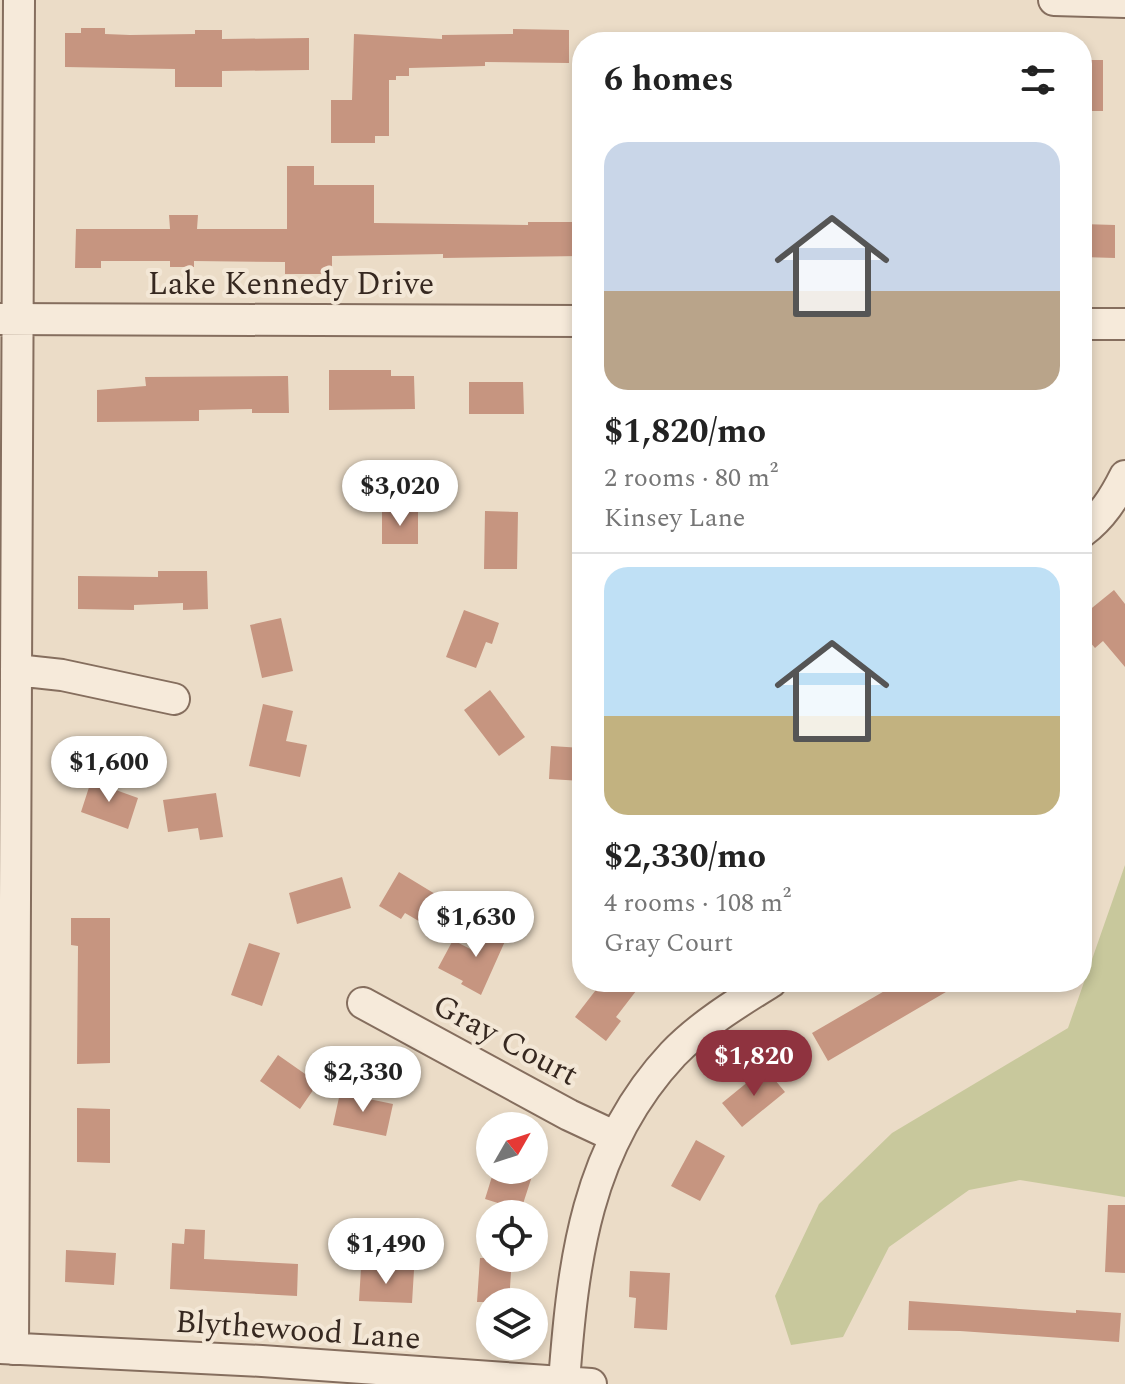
<!DOCTYPE html>
<html lang="en">
<head>
<meta charset="utf-8">
<style>
  :root { --surface:#fff; --page:#f2f2f2; --text:#222; --muted:#767676; --line:#e0e0e0; --accent:#8f333f }
  body { margin:0; font-family:Spectral,serif; background:var(--page); color:var(--text); height:100vh; display:flex; flex-direction:column; font-size:30px; white-space:nowrap }
  * { box-sizing:border-box; margin:0 }
  p { font-size:26px; color:var(--muted) }
  .icon { flex:none; width:44px; height:44px; fill:none; stroke:currentColor; stroke-width:2; stroke-linecap:round; stroke-linejoin:round }
  .map { position:relative; flex:1; overflow:hidden }
  .panel { position:absolute; left:572px; top:32px; width:520px; height:960px; display:flex; flex-direction:column; background:var(--surface); border-radius:32px; box-shadow:0 4px 12px #0003 }
  .panel>* { flex:none }
  .needle { width:52px; rotate:51deg }
  .controls { position:absolute; left:476px; top:1112px; display:grid; gap:16px }
  .controls a { display:grid; place-items:center; width:72px; height:72px; border-radius:50%; background:var(--surface); box-shadow:0 4px 12px #0003; font-size:40px }
  .price { position:absolute; translate:-50% -68px; padding:0 18px; border-radius:28px; background:#fff; color:#222; font-size:26px; line-height:52px; filter:drop-shadow(0 2px 4px #0008) }
  .price::after { content:''; position:absolute; left:50%; top:48px; width:24px; height:18px; margin-left:-12px; background:inherit; clip-path:polygon(0 0,100% 0,50% 100%) }
  .price.selected { background:var(--accent); color:#fff }
  ul { padding:0; list-style:none }
  li { display:grid; align-content:center; gap:16px; height:424px; padding:0 32px }
  li+li { border-top:2px solid var(--line) }
  li span { display:grid; place-items:center; height:248px; border-radius:24px; color:#555 }
  li>.icon { margin-inline-start:auto }
  span .icon { width:144px; height:144px; fill:#fffc; stroke-width:1 }
  li b { font-size:34px }
  h2 { display:flex; justify-content:space-between; align-items:center; height:96px; padding:0 32px; font-size:34px }
  .map>svg:first-child { display:block }
  .green { fill:#c8c89c }
  .building { fill:#c69580 }
  .lines { fill:none; stroke-linecap:round; stroke-linejoin:round }
  .street-casing { stroke:#856e5e; stroke-width:34 }
  .street { stroke:#f6eada; stroke-width:30 }
  .labels { text-anchor:middle; stroke-width:8; stroke-linejoin:round; paint-order:stroke }
  .street-label { font-size:32px; fill:#362820; stroke:#f3e7d6 }
</style>
</head>
<body>
<div class="map">
<svg width="1125" height="1384" viewBox="0 0 1125 1384">
  <rect width="100%" height="100%" fill="#ebdcc7"/>
  <path class="green" d="M1125,865V1197L1020,1180L969,1190L889,1247L843,1337L791,1345L775,1296L819,1204L892,1133L1068,1028Z"/>
  <path class="building" d="M81,28H105V34L130,35L195,34V30H222V39L309,38V70L222,71V87H175V69L65,67V33H81Z
    M513,29L569,30V63L485,62V66L409,68V76H396V80H389V136H375V143H331V100H352L354,34L442,39V35L513,34Z
    M1082,60H1103V111H1082Z
    M287,166H314V185H374V223L528,225V222H582V256L443,258V254L332,256V274H285V262L194,261V267H170V261H101V268H75L76,229H170L169,215H198L197,229H287Z
    M1082,224L1115,225V258L1082,257Z
    M329,370H391V376H414L415,409L329,410Z
    M288,376L289,413H252V409L199,410V421L97,422V390L146,386L145,377Z
    M469,382H523L524,414H469Z
    M485,511L518,512L517,569H484Z
    M382,512H418V544H382Z
    M158,571H207L208,609L183,610V603L134,605V610L78,609V576L158,577Z
    M1114,590L1125,604V667L1103,641L1095,648L1082,633V616Z
    M464,610L499,623L492,644L486,642L476,668L446,657Z
    M281,618L293,671L262,678L250,625Z
    M490,690L525,737L499,756L464,710Z
    M263,704L293,711L286,741L307,745L300,777L249,766Z
    M551,746L582,748V781L549,779Z
    M92,778L114,786L113,789L138,798L128,829L81,812Z
    M216,793L223,837L200,840L198,828L168,832L163,800Z
    M399,872L445,900L429,927L405,913L401,919L379,906Z
    M342,877L351,908L297,924L289,893Z
    M71,918H110V1063L77,1064L78,946L71,945Z
    M492,921L510,930L481,995L461,984L463,981L438,968L453,940L476,952Z
    M249,943L280,953L262,1006L231,995Z
    M602,982H643L616,1017L621,1021L606,1041L575,1017Z
    M900,982H963L828,1061L812,1033Z
    M278,1055L318,1083L300,1109L260,1081Z
    M765,1068L785,1092L742,1127L722,1103Z
    M340,1093L393,1104L386,1136L333,1125Z
    M77,1108L110,1109V1163L77,1162Z
    M696,1140L725,1156L700,1201L671,1186Z
    M494,1170H534L521,1210L485,1199Z
    M1108,1205H1125V1273L1105,1272Z
    M185,1229L205,1230L204,1259L298,1264L297,1296L170,1289L172,1243L184,1244Z
    M66,1250L116,1253L114,1285L65,1282Z
    M480,1258H512L509,1302H477Z
    M361,1268L414,1270L412,1303L359,1301Z
    M630,1271L670,1273L667,1330L634,1328L636,1298L629,1297Z
    M909,1301L1076,1313V1310L1121,1313L1119,1342L960,1331L908,1330Z"/>
  <g class="lines">
    <defs>
      <path id="street" d="M1054,0L1125,2
        M0,319L582,321
        M1082,324H1125
        M1082,532C1102,517 1114,498 1125,476
        M16,670L62,675L174,699
        M363,1003L569,1115L616,1137
        M0,1348L262,1361L591,1384
        M13,1349L19,0
        M564,1382C573,1261 586,1147 673,1054C701,1025 737,1003 771,982"/>
    </defs>
    <use href="#street" class="street-casing"/>
    <use href="#street" class="street"/>
  </g>
  <g class="labels">
    <g class="street-label">
      <text x="291" y="294">Lake Kennedy Drive</text>
      <text transform="translate(506 1039) rotate(28)" y="11">Gray Court</text>
      <text transform="translate(298 1329) rotate(4)" y="11">Blythewood Lane</text>
    </g>
  </g>
</svg>
<div class="controls">
<a><svg class="needle" viewBox="-14 -14 28 28"><path d="M0-13l5 13h-10z" fill="#e53935"/><path d="M0 13l5-13h-10z" fill="#767676"/></svg></a>
<a><svg class="icon" aria-label="locate" viewBox="0 0 24 24"><circle cx="12" cy="12" r="6"/><path d="M12 2v4M12 18v4M2 12h4M18 12h4"/></svg></a>
<a><svg class="icon" aria-label="layers" viewBox="0 0 24 24"><path d="M12 4l9 5-9 5-9-5zM3 14l9 5 9-5"/></svg></a>
</div>
<b class="price" style="left:400px;top:528px">$3,020</b>
<b class="price" style="left:109px;top:804px">$1,600</b>
<b class="price" style="left:476px;top:959px">$1,630</b>
<b class="price selected" style="left:754px;top:1098px">$1,820</b>
<b class="price" style="left:363px;top:1114px">$2,330</b>
<b class="price" style="left:386px;top:1286px">$1,490</b>
<section class="panel">
<h2>6 homes<svg class="icon" aria-label="filters" viewBox="0 0 24 24"><path d="M4 7h16M4 17h16"/><circle cx="9" cy="7" r="2"/><circle cx="15" cy="17" r="2"/></svg></h2>
<ul>
<li><span style="background:linear-gradient(#c9d6e8 60%,#b9a48a 0)"><svg class="icon" aria-label="home" viewBox="0 0 24 24"><path d="M3 11l9-7 9 7M6 9v11h12V9"/></svg></span><div><b>$1,820/mo</b><p>2 rooms · 80 m²</p><p>Kinsey Lane</p></div></li>
<li><span style="background:linear-gradient(#bfe0f5 60%,#c2b280 0)"><svg class="icon" aria-label="home" viewBox="0 0 24 24"><path d="M3 11l9-7 9 7M6 9v11h12V9"/></svg></span><div><b>$2,330/mo</b><p>4 rooms · 108 m²</p><p>Gray Court</p></div></li>
</ul>
</section>
</div>
</body>
</html>
